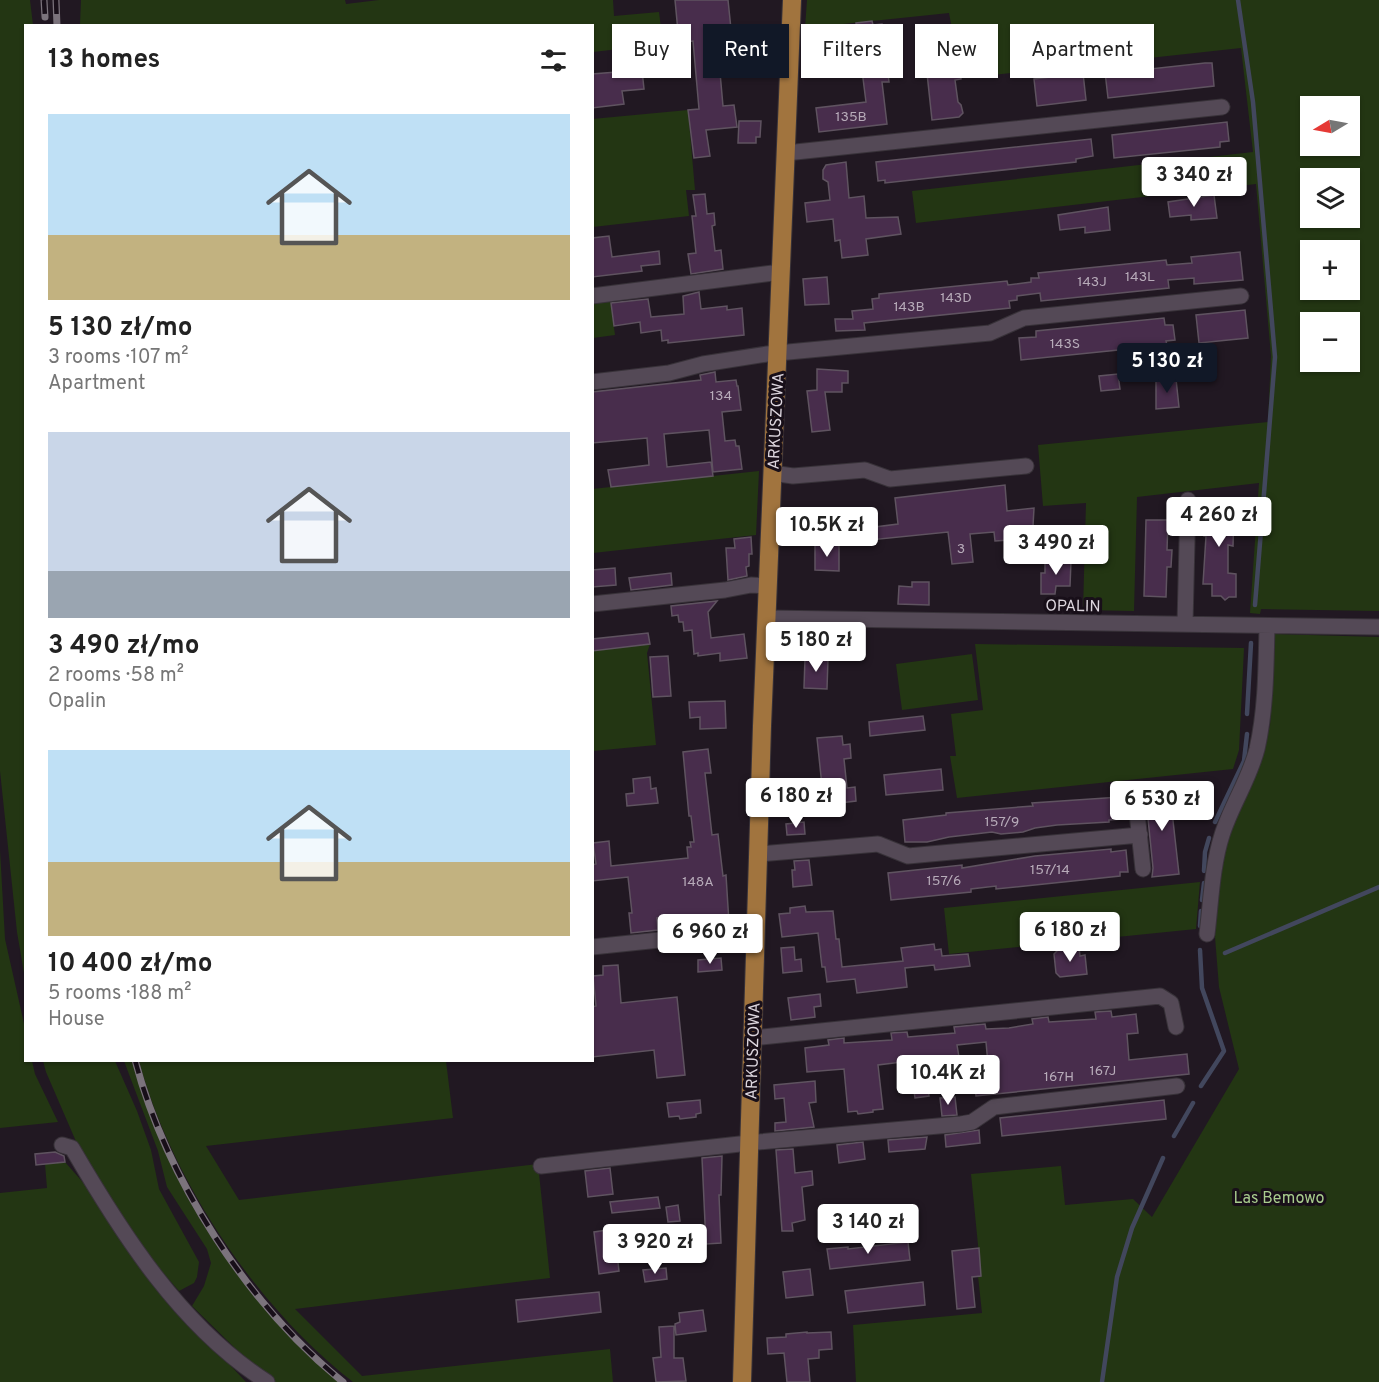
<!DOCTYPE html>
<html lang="en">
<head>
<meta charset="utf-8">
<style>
  :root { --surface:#fff; --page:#f2f2f2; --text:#222; --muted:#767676; --accent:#111827 }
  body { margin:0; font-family:Overpass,sans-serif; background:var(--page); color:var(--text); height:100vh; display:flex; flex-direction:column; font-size:22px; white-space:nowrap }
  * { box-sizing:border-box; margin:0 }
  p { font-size:20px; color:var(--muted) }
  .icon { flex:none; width:33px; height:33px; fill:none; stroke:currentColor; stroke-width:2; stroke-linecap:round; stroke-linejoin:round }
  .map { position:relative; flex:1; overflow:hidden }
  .side { position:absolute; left:24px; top:24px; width:570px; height:1038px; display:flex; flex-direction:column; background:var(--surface); border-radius:0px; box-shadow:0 2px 4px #0004 }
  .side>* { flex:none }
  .top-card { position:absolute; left:612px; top:24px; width:570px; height:54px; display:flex; gap:12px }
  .needle { width:39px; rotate:260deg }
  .controls { position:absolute; left:1300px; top:96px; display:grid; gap:12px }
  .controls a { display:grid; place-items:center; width:60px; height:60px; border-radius:0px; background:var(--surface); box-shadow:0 2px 4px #0004; font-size:30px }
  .price { position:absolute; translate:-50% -51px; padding:0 14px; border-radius:6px; background:#fff; color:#222; font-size:20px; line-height:39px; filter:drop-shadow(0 2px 3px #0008) }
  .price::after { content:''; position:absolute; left:50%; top:36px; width:18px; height:14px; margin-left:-9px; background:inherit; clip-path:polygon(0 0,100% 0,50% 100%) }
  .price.selected { background:var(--accent); color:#fff }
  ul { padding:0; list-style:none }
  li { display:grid; align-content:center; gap:12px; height:318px; padding:0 24px }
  li span { display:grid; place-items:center; height:186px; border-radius:0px; color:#555 }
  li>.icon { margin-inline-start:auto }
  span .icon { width:108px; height:108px; fill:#fffc; stroke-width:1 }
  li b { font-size:26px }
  h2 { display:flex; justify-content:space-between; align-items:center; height:72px; padding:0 24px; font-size:26px }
  .pill { padding:0 21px; border-radius:0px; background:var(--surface); box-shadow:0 2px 4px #0004; font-size:21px; line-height:54px }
  .pill.selected { background:var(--accent); color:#fff }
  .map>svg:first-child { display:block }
  .green { fill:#233613; fill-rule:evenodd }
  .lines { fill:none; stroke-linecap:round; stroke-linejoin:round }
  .stream { stroke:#42475d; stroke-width:4.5 }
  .building { fill:#482d4c; stroke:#5f5360; stroke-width:1.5 }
  .minor-casing { stroke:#383239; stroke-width:17 }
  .major-casing { stroke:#383239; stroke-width:20 }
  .minor { stroke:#544956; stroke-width:15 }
  .major { stroke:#a1743e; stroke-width:18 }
  .rail-casing { stroke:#7b737c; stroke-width:7 }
  .rail { stroke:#180f19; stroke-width:4.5; stroke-dasharray:14; stroke-linecap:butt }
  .labels { text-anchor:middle; stroke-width:6; stroke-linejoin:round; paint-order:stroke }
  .number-label { font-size:14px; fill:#b7abb9 }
  .street-label { font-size:16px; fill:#dcd5dd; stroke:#180f19 }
  .park-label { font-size:16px; fill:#a9cd8e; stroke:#180f19 }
</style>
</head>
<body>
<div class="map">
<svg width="1379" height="1382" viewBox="0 0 1379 1382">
  <rect width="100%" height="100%" fill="#211822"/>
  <path class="green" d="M0,0H30L33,25L26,26L25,979L17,932L0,771Z
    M81,0H345L346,4L379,0H613L614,16L659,12L663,44L593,52L592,26L80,25Z
    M807,0H1379V611L1261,609L1260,614L1250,613L1259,483L1137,497L1134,611L1083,610L1086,503L1043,506L1038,445L1268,422L1271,356L1256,184L916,223L912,191L1253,152L1241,48L974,77L968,44L955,45L949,13L805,28ZM1311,106H1350V146H1311ZM1311,178H1350V218H1311ZM1311,250H1350V290H1311ZM1311,322H1350V362H1311Z
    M688,110L695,190H686L689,216L593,227L592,119Z
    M610,298L615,335L593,338L592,300Z
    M759,471L756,535L593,553L592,489Z
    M1274,634L1379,637V1382H856L853,1325L982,1313L978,1276L981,1275L971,1174L1061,1166L1065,1205L1133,1199L1152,1217L1239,1069L1219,987L1215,937L1218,876L1225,845L1270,726Z
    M650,644L647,653L656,745L593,751L592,651Z
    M975,644L1244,648L1239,750L1233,769L957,798L950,756H956L951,714L983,710Z
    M972,654L978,700L902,710L896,664Z
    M0,850L5,939L25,1028L26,1060L32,1061L35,1074L58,1122L0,1128Z
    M1200,882L1196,929L949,954L944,908Z
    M43,1061H115L137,1111L151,1150L159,1189L199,1262L197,1277L194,1283L179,1291L132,1237L78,1146L46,1072Z
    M124,1061H132C153,1138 192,1216 242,1280C271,1317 305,1350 339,1382H274L237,1350L192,1306L204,1286L211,1263L207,1249L167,1187L158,1151Z
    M139,1061H446L453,1118L206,1146L239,1200L538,1164L550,1278L295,1309L362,1376L610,1349L613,1382H353C256,1307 171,1179 139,1061Z
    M65,1162L87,1187L198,1331L246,1382H0V1193L47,1188L45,1164Z"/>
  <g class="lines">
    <path class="stream" d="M1238,0L1253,102L1275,357L1255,605
      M1247,714L1251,643
      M1215,822L1244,761L1247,734
      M1204,871L1205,852L1209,838
      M1202,900L1204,883
      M1200,926L1201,911
      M1200,950L1202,988L1224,1051L1201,1086
      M1225,953L1379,887
      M1174,1136L1193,1103
      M1102,1382L1117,1277L1132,1228L1163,1158"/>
  </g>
  <path class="building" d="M675,0H728L731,29H725L726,38L717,39L723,106L734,105L737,127L706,130L710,156L694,158L688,110L699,109L693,41L679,42Z
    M872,21L873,25L882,24L889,82H882L887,124L819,132L816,108L866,102L856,23Z
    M1205,63H1212L1214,86L1108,98L1105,72L1123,70V72Z
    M959,66L961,79L955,80L958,102L961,105L963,113L959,117L932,120L927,73Z
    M642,70L644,89L622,91L624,104L592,108V74Z
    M1083,73L1086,100L1037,106L1034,79Z
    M739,121H761L760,137H756V143H738Z
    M1227,122L1229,141L1220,142V147L1114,158L1112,135Z
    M1091,139L1093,156L1076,159V162L885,183V180L878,181L876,162Z
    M846,162L849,198L864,196L866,218L898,217L901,234L866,239L868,255L842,258L840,240L835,241L833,219L807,222L805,203L830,200L828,182L823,179V170L826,165Z
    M705,194L707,214L714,213L715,225L712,226L715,251L721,250L723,269L691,274L688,254L696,253L692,216H696L693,195Z
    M1214,195L1217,218L1191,220V215L1170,217L1168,202Z
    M1108,207L1110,230L1085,233V227L1060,230L1058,215Z
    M609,236L612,257L659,251L660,264L641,266L642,271L592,277V238Z
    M1240,252L1243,280L1194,284V278L1168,280L1169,288L1041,301L1040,293L1017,296V300L1009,301L1010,308L864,323L865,330L836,331L835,319H853L852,311L873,309L872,299L879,298V294L1007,281L1008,285L1031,282V278H1039L1038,273L1166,260L1167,265L1192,263L1191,257Z
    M827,277L829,304L805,305L803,279Z
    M699,292L701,309L727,306V310L742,308L744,335L668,343V340L662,341L661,330L641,333L640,322L614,326L611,303L648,299L651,317L684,314L683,296Z
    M1245,310L1248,338L1199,343L1196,315Z
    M1164,318L1165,325H1173L1175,340L1166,341L1167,345L1021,360L1019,338L1036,337V331Z
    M817,369L848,371V383H842V392H825L830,430L812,432L807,391L817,390Z
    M715,372L716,382L736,380L737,386H738L741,410L722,412L725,441L735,440L736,446H739L742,469L713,472L709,430L664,434L667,467L711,462L713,476L611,487L608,470L649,465L647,438L592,443V392L701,380L700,375Z
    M1118,374L1120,389L1101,391L1099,376Z
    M1176,379L1179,407L1156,409V381Z
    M1005,485L1007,511L1034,508L1033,526L1009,528L1010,540L995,541L994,532L970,534L973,562L952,564L948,532L860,541L859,529L898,524L895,498Z
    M1207,499L1229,500V508L1234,509L1233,546L1228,545V573L1236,574V597H1229L1225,600L1221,596H1212V584H1203L1206,536H1204L1205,516H1207Z
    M1146,520H1168L1167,550H1172L1171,567H1167L1166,597L1144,596Z
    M751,537L752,554H749V566L746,567L747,576L728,580L726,548H735L734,539Z
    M815,545H839V571L815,570Z
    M1053,560L1071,561L1070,586H1056L1055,594H1041V573H1045V563L1053,564Z
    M615,568L616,585L592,587V570Z
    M671,573L672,585L631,590L629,578Z
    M912,582H929V605L898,604L899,586L912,587Z
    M717,601L708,612L711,638L744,634L747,658L720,661V653L698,656V653L694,654L692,630L684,631L683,622H679L678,615L672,616L671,606Z
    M648,633L650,644L592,651V639Z
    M668,656L671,696L653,697L650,657Z
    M805,658L828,659L827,689L804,688Z
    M725,701L726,728L700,729V717L690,718L689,702Z
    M923,716L925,730L870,736L869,722Z
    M842,736L843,745L850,744L851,758L844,759L847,788L855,787L856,801L824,805L817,738Z
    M708,749L711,773H705L712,835L718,834L723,876L726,875L729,923L684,928L682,915L657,918L658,930L631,933L629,913H632L628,877L592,881V865L596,864L593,843L609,841L611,866L688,858L687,847H691L690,842H694L691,816H689L683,752Z
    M941,769L943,790L886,795L884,775Z
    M650,777L651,789L656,788L658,803L627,806L626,794L634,793L633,779Z
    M1166,787L1168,794H1170L1179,874L1152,877L1153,868L1145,789Z
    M1120,797L1122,819L1109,820V822L1057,825L1035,828L1023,832L1001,834L992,832L949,837L927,842H905L903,820L946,815V813L1033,806L1032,803Z
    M804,822L805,834L787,835L786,824Z
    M1111,849V852L1126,850L1128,872H1120V876L996,889V886L971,889V892L891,900L888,873L962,865V868L1035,856Z
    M809,860L812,885L793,887L792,870H795L794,861Z
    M805,906L806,912L833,911L836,939H839L842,967L903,961L901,948L934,944L935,950L941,949L942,956L968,954L970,966L935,970L934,965L905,968L907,987L857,993L855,979L827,982L825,967H822L818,933L782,937L779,914L790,913V908Z
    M794,947L795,960L801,959L802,971L783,973L781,948Z
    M1079,947L1080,956L1085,955L1087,974L1060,977L1056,973L1054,954L1058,950Z
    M721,958L722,970L698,972V960Z
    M618,965L621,1003L677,997L685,1075L657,1078L654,1050L592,1057V1007L596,1006L593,976L603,975V966Z
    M820,994L821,1006L814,1007L815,1017L791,1020L788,998Z
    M1111,1011L1112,1017L1136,1014L1138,1033L1127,1034L1129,1060L1187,1054L1189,1074L976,1096L974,1076L989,1075L986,1042L957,1045L959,1057L925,1059L929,1096L915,1098L914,1091L905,1092L902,1062L878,1065L883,1109L873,1110V1112L858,1114L857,1111L848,1112L844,1069L807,1072L805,1048L829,1045L828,1040L844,1038V1043L892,1040L891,1033L907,1032L908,1037L955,1033L954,1027L985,1024L986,1029L1009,1028L1033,1024L1032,1019L1048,1017L1049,1022L1096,1019L1095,1012Z
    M815,1081L816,1102L809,1103L814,1127L775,1131V1123L786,1122L784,1098L775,1099L774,1085Z
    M955,1097L957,1115L942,1116L940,1098Z
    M700,1100L701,1113L696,1114V1117L680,1119L679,1116L669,1117L667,1103Z
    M1164,1100L1166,1119L1002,1136L1000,1118Z
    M979,1130L980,1143L946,1147L945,1135Z
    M927,1137L925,1149L889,1152L888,1140Z
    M863,1142L865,1159L839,1163L837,1145Z
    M793,1149L795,1173L812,1171L813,1185L802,1187L805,1220L792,1223L793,1231H782L776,1150Z
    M55,1152L64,1156L65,1162L36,1165L35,1154Z
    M722,1156L721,1195H719L721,1243L706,1244L702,1158Z
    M610,1168L613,1194L588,1197L585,1171Z
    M658,1197L660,1208L612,1213L610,1202Z
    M678,1205L680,1221L668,1222L666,1207Z
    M894,1209L895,1220L871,1223L870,1212Z
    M614,1229L619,1271L599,1274L594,1232Z
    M908,1242L910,1260L830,1269L827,1249L848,1247V1249Z
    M979,1248L981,1276L972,1277L975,1307L957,1309L952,1251Z
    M666,1268L667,1279L645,1282L643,1270Z
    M810,1269L813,1295L786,1298L783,1272Z
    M923,1282L925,1305L848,1313L845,1291Z
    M599,1292L601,1312L518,1322L516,1300Z
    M703,1310L706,1331L676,1335L675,1324L680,1322L679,1313Z
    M674,1326V1358H683L686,1381L656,1382L653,1358L661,1357L659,1327Z
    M807,1332V1333L831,1332L832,1349L819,1350V1358L808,1359L810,1382H787L784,1353L768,1354L767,1338L786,1337V1334Z"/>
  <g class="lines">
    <defs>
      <path id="minor" d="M786,153L1222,107
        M592,296L781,272
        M592,382L669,373L703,364L767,354L990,333L1024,318L1241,296
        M772,473L793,476L865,470L890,479L1026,466
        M592,604L725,590L751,585L768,586
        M767,618L1379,627
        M1185,624L1188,500
        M1135,794L1143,869
        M759,854L878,844L908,856L1140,835
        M1207,934C1211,902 1212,866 1222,835C1231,806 1249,780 1257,749C1266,709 1266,668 1267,626
        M592,947L756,930
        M752,1038L1160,996L1171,1003L1176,1027
        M62,1145L72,1148C122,1234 181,1327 267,1382
        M541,1166L758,1142L961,1124L972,1122L994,1107L1177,1086"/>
      <path id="major" d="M742,1382L762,726L792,0"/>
    </defs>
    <use href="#minor" class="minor-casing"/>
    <use href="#major" class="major-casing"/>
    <use href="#minor" class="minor"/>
    <use href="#major" class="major"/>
    <defs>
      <path id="rail" d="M44,0L45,17
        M56,0L57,26
        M135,1060C167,1180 247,1304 343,1382"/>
    </defs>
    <use href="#rail" class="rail-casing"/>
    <use href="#rail" class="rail"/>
  </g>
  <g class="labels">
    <g class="number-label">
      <text x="851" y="121">135B</text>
      <text x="1140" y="281">143L</text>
      <text x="1092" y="286">143J</text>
      <text x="956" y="302">143D</text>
      <text x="909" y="311">143B</text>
      <text x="1065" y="348">143S</text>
      <text x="721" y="400">134</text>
      <text x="961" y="553">3</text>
      <text x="1002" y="826">157/9</text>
      <text x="1050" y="874">157/14</text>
      <text x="944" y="885">157/6</text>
      <text x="698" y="886">148A</text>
      <text x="1103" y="1075">167J</text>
      <text x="1059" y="1081">167H</text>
    </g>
    <g class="street-label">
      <text transform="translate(775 421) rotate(-87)" y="6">ARKUSZOWA</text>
      <text transform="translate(1073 605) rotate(1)" y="6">OPALIN</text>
      <text transform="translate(752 1051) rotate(-88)" y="6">ARKUSZOWA</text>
    </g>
    <g class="park-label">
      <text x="1279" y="1203">Las Bemowo</text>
    </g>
  </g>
</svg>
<div class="controls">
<a><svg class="needle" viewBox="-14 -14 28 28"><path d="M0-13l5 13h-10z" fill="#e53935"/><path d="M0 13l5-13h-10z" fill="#767676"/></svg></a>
<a><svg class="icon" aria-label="layers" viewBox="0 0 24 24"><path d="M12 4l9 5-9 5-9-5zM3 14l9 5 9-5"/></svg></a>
<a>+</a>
<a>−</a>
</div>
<b class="price" style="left:1194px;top:208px">3 340 zł</b>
<b class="price selected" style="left:1167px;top:394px">5 130 zł</b>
<b class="price" style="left:1219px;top:548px">4 260 zł</b>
<b class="price" style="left:827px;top:558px">10.5K zł</b>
<b class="price" style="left:1056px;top:576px">3 490 zł</b>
<b class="price" style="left:816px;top:673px">5 180 zł</b>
<b class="price" style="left:796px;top:829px">6 180 zł</b>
<b class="price" style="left:1162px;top:832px">6 530 zł</b>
<b class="price" style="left:1070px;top:963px">6 180 zł</b>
<b class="price" style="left:710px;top:965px">6 960 zł</b>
<b class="price" style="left:948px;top:1106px">10.4K zł</b>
<b class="price" style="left:868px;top:1255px">3 140 zł</b>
<b class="price" style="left:655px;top:1275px">3 920 zł</b>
<div class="top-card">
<a class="pill">Buy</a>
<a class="pill selected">Rent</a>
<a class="pill">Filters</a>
<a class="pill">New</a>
<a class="pill">Apartment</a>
</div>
<section class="side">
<h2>13 homes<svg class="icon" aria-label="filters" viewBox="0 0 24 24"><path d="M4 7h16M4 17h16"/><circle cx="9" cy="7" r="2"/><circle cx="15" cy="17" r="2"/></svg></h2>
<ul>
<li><span style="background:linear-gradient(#bfe0f5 65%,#c2b280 0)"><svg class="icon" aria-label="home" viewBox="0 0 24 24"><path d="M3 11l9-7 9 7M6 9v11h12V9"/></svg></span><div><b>5 130 zł/mo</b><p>3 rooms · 107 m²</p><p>Apartment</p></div></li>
<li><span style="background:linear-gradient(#c9d6e8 75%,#9aa5b1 0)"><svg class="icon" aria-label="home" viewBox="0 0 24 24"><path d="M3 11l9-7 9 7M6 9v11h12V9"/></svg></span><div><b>3 490 zł/mo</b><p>2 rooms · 58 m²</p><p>Opalin</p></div></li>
<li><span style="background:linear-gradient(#bfe0f5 60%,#c2b280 0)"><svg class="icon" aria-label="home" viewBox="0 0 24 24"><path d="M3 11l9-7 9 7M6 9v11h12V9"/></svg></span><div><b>10 400 zł/mo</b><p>5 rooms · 188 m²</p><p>House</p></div></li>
</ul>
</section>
</div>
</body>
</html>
